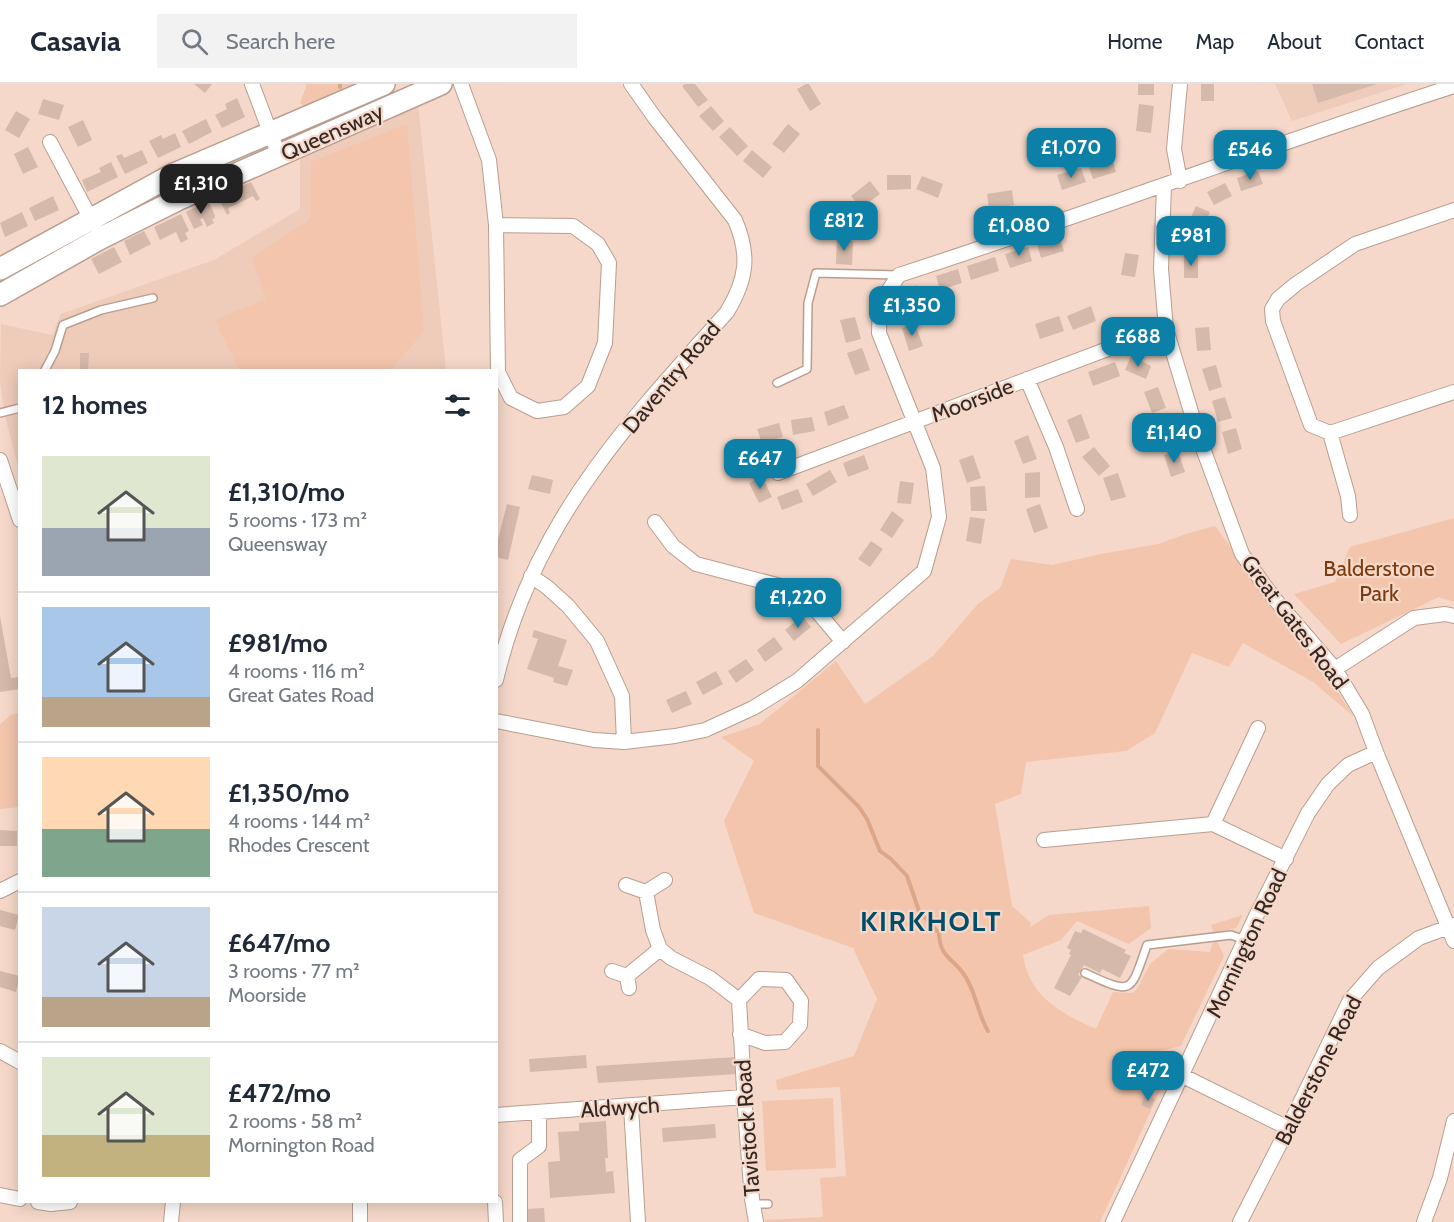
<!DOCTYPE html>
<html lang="en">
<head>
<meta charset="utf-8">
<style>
  :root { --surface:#fff; --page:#f2f2f3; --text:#1f2937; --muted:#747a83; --line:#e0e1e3; --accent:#0d80a7 }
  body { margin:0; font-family:Cabin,sans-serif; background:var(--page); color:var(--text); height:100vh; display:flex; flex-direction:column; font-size:22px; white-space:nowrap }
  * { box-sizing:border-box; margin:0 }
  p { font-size:20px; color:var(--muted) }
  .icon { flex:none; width:33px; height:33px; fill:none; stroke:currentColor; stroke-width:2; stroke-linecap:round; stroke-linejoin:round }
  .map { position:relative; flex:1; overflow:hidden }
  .drawer { position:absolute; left:18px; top:285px; width:480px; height:834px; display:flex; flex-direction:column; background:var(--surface); border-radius:0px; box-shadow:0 3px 15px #0003 }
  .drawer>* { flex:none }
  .price { position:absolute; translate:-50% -51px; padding:0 14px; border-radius:12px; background:var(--accent); color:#fff; font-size:20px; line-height:39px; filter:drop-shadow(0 2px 3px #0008) }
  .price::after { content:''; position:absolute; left:50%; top:36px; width:18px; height:14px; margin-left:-9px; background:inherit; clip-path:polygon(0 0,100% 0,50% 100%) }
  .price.selected { background:#222; color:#fff }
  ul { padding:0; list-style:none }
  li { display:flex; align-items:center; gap:18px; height:150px; padding:0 24px }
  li+li { border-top:2px solid var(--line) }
  li span { display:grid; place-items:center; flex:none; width:168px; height:120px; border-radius:0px; color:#555 }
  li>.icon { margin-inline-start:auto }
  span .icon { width:72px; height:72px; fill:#fffc; stroke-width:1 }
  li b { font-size:26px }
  h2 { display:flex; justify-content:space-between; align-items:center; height:72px; padding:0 24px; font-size:26px }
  header { display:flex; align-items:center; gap:36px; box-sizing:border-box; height:84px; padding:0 30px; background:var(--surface); border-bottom:2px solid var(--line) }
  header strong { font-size:28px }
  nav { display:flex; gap:33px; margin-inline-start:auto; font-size:21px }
  .search { width:420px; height:54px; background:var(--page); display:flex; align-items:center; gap:15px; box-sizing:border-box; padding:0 21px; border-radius:0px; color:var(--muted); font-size:22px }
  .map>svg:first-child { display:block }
  .built { fill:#efcbb9 }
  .green { fill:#f3c5ad }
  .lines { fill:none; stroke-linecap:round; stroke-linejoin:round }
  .stream { stroke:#dca689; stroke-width:4 }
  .building { fill:#d5b9aa }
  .service-casing { stroke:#b99e90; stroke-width:10 }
  .minor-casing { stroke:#b99e90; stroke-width:16 }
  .trunk-casing { stroke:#b99e90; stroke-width:24 }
  .service { stroke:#fff; stroke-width:7 }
  .minor { stroke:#fff; stroke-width:14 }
  .trunk { stroke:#fff; stroke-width:21 }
  .labels { text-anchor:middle; stroke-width:4.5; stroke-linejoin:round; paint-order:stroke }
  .street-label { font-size:22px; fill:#322722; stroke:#f5d8c9 }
  .park-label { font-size:22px; fill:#7c3b0f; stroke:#f5d8c9 }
  .district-label { font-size:28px; font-weight:bold; letter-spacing:1.5px; fill:#004e69; stroke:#f5d8c9 }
</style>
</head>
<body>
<header>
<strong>Casavia</strong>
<div class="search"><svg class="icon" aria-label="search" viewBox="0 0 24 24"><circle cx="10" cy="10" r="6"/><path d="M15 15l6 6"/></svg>Search here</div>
<nav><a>Home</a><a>Map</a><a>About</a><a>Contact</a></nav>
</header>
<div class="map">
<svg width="1454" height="1138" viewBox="0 0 1454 1138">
  <rect width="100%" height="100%" fill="#f5d8c9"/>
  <path class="built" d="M1275,0H1407L1292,37Z
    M418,19L446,286H20L19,386L4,328L0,296L1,240L52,251L61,230L214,176L300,125V70Z"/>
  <path class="green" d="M307,0H359L306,23L300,19Z
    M407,40L424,248L390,286H239L215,236L266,215L252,174L310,135L311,78Z
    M1454,434V518L1439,513L1341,560L1294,510L1335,498L1350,463Z
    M1215,442L1276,525L1325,587L1353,632L1313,598L1243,559L1229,583L1192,569L1155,649L1126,667L1026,678L1021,710L995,720L1012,822L1031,839L1030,843L1049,831L1149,822L1151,844L1129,860L1077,837L1061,856L1023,871C1029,913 1061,929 1096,945L1113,908L1132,909L1137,905L1150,880L1168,865L1210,868L1213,858L1217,857L1224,872L1181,962L1149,969L1176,972L1100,1138H766L765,1136L823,1133L820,1094L846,1092L840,1003L777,1006L776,996L854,972L877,915L853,864L754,829L724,737L754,677L721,653L760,640L836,577L865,620L933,572L978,520L1000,504L1011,475L1052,481L1101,470L1158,460L1189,449Z
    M19,629V723L0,725V640L11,631Z
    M1243,831L1236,844L1214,849L1211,841Z
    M833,1014L836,1084L766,1087L762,1017Z"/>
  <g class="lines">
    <path class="stream" d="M340,3V0
      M818,646V682L859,723L867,735L880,767L891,775L907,792L919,827L939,849C940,873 951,873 963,889C976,906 977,929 988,947"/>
  </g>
  <path class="building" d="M194,0H212L205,9Z
    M685,0H695L708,16L698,23L682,2Z
    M806,0H809L821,20L810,27L797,5Z
    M1138,0H1154V11H1138Z
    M1201,0H1214V17H1201Z
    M1312,0H1377L1318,19Z
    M237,14L245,33L222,44L215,31L227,25L225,20Z
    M43,15L64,21L59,36L38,30Z
    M1139,20L1154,22L1151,49L1136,47Z
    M711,22L724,37L713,47L699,32Z
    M16,27L30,35L19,54L5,46Z
    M206,35L212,48L189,60L182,47Z
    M83,36L92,56L78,63L68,43Z
    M788,40L800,50L784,69L772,60Z
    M730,43L748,62L737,72L719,53Z
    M175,49L181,63L158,74L149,57L161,51L163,55Z
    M28,63L38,83L23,90L14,70Z
    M142,66L148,79L125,90L116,72L122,70L124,74Z
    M752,66L772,83L763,94L743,77Z
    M1112,73L1116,88L1093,95L1088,81Z
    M111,78L118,93L87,108L82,96L101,88L99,84Z
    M1081,84L1086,98L1062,106L1057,91Z
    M1258,87L1263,100L1241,107L1237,94Z
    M887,91H911V105L887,106Z
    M922,92L943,100L938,114L916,105Z
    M870,97L880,110L861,124L851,112Z
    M251,98L260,115L256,117L253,112L241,118L228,124L230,129L227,131L218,113Z
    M1225,99L1232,112L1214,121L1207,108Z
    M1012,106L1014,121L989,125L987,110Z
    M53,112L59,126L35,137L29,124Z
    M208,117L214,129L215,134L212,135L214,139L207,143L203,134L200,135L203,141L194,145L186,128Z
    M1196,122L1210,128L1200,151L1186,145Z
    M845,125L860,130L853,150L838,145Z
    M22,128L28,142L5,153L0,139Z
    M181,130L189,147L185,149L188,155L181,159L176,148L160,156L154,143Z
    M144,147L151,160L130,171L124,157Z
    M1059,153L1064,167L1041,174L1037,160Z
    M837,156L853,157L852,181L836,180Z
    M114,163L122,178L99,190L91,175Z
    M1028,163L1032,177L1010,184L1005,170Z
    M1125,169L1139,171L1135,193L1121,191Z
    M1184,172H1198V194H1184Z
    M995,173L999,187L971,196L967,182Z
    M958,185L962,199L940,206L936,192Z
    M916,201L928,209L917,229L904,222Z
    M1091,222L1096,237L1073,246L1067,232Z
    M1059,232L1064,247L1040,255L1035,240Z
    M855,233L861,255L846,259L840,236Z
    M915,240L923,262L909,267L902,244Z
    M1209,243L1211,266L1197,267L1195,244Z
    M862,264L870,286L855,291L847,269Z
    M80,269H89L88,286H80Z
    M1131,272L1151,282L1146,295L1125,286Z
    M1115,278L1120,292L1093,302L1088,288Z
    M1216,281L1222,303L1209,307L1202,285Z
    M1158,303L1166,324L1152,329L1144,308Z
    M1225,313L1232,334L1218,338L1212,317Z
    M844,321L849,334L828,342L824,328Z
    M1081,330L1090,354L1076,359L1067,336Z
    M812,333L815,347L793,351L791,336Z
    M1167,336L1173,358L1159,361L1153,340Z
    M779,339L783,353L762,359L757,345Z
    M1236,344L1242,365L1228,370L1222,348Z
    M1028,351L1037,375L1023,380L1014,357Z
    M756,363L759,385L745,386L742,365Z
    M1094,363L1110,382L1099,392L1082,373Z
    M1178,367L1185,388L1171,393L1164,371Z
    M864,371L869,385L848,393L843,379Z
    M973,371L981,394L967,399L959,376Z
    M830,386L837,398L813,412L806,400Z
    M1040,388V413L1025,414V389Z
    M1118,389L1126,413L1111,417L1103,394Z
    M532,391L553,396L550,410L528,405Z
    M762,393L772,413L759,419L749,399Z
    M900,397L914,399L911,420L897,419Z
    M985,402L987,427H971L970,403Z
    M798,405L803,418L782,426L777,413Z
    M507,420L520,423L508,476L496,473V463Z
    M1040,420L1048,444L1034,449L1026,425Z
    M892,427L904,436L892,454L880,446Z
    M970,433L985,435L981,460L966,457Z
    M871,457L883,465L870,483L858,475Z
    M0,532L11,594L20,593V605L0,608Z
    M802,532L811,543L794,557L785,546Z
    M534,546L567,556L558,582L573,586L567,602L553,598L554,594L527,585L538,555L532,553Z
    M774,553L783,565L765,578L757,566Z
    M746,575L754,586L736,599L728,587Z
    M716,587L723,600L703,611L696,598Z
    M686,607L692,620L672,629L666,616Z
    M0,746L17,747V762H0Z
    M0,826L19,831L15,846L0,842Z
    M1083,845L1126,866L1124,869L1131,872L1120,894L1102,885L1100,889L1084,881L1078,891L1082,893L1070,912L1054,904L1071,871L1069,870L1071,866L1067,864L1075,847L1081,849Z
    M0,887L20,892L16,908L0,903Z
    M586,971L587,984L530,988L529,975Z
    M736,973L737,990L598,999L596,982Z
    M1145,1011L1155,1015L1150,1025L1141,1021Z
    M606,1037L608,1074H605L606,1088L613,1087L615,1109L550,1114L548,1078L560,1077L558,1048L579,1047V1039Z
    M715,1040L716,1054L663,1058L662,1044Z
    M544,1124L545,1138H524L526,1125Z"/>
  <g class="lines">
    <defs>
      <path id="service" d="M45,286L55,267L63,241L101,226L153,214
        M777,299L807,285L808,219L816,189L899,191
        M0,329L20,324
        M1085,889C1133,911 1130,910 1147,861L1231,851L1245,856
        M753,1120H768"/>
      <path id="minor" d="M252,0L279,72
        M461,0L489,76L496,141L498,288L511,314L537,327L564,323L588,302L605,259L609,179L598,160L573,142L496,141
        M50,58L94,141
        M1180,97L1174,65L1180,0
        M1164,102L1161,185L1166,245L1198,351L1242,470L1273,513L1335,585L1362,630L1376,668L1454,857
        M1454,126L1355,160L1296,200L1278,215L1272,225L1273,237L1311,341L1330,349L1454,308
        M1027,295L1056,363L1077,425
        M1330,349L1348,412L1350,431
        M0,376L20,436
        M778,389L1137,254L1166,245
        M655,438L673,462L696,480L800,507L843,558
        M531,492L547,503L568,522L597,557L622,612L624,658
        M1335,585L1414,534L1445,530L1454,532
        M496,596C514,519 550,446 597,382C636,328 683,278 727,228C747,195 750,171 735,136L655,34L631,0
        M496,637L594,656L624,658L675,652L705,646L753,624L797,597L924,487L939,433L933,384L879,249L880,219L899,191C1085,131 1268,62 1454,2
        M1213,740L1286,775
        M1044,756L1213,740L1258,644
        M626,801L646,808L665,796
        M0,807L20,797
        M646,808L653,846L660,865L671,874L710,894L739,916
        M612,887L627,892L629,904
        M627,892L660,865
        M740,950L765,959L785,958L800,941L801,917L786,896L759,895L739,916L744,1005V1013L752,1115L756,1138
        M0,967L20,978
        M1183,992L1288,1044
        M631,1023L638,1138
        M496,1031L744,1013
        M0,1111L20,1115
        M38,1118L51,1120L70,1118
        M360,1118V1138
        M495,1118L496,1138
        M171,1138L173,1118
        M520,1138V1076L539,1062V1028
        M1113,1138L1257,830L1308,729L1328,700L1348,681L1376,668
        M1240,1138L1288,1044L1350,916L1378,884L1419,854L1454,841
        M1424,1138L1440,1094L1454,1037"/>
      <path id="trunk" d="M0,185L172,91L384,0
        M0,211L101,154L177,116L441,0"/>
    </defs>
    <use href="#service" class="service-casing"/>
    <use href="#minor" class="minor-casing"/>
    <use href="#trunk" class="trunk-casing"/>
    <use href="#service" class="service"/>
    <use href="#minor" class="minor"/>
    <use href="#trunk" class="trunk"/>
  </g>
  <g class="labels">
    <g class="street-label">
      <text transform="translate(332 48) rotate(-24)" y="8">Queensway</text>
      <text transform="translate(671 293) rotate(-50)" y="8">Daventry Road</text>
      <text transform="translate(972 316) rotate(-21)" y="8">Moorside</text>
      <text transform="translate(1295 538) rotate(53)" y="8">Great Gates Road</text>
      <text transform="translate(1246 859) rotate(-65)" y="8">Mornington Road</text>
      <text transform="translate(1318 986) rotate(-63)" y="8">Balderstone Road</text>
      <text transform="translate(620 1023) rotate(-4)" y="8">Aldwych</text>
      <text transform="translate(747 1044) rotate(-94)" y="8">Tavistock Road</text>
    </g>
    <g class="park-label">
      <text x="1379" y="492">Balderstone<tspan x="1379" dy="25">Park</tspan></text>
    </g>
    <g class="district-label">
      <text x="931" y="847">KIRKHOLT</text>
    </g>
  </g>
</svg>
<b class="price" style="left:1071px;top:95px">£1,070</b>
<b class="price" style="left:1250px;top:97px">£546</b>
<b class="price selected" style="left:201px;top:131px">£1,310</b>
<b class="price" style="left:844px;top:168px">£812</b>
<b class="price" style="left:1019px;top:173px">£1,080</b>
<b class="price" style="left:1191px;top:183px">£981</b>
<b class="price" style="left:912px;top:253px">£1,350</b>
<b class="price" style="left:1138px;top:284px">£688</b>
<b class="price" style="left:1174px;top:380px">£1,140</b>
<b class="price" style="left:760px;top:406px">£647</b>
<b class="price" style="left:798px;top:545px">£1,220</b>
<b class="price" style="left:1148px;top:1018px">£472</b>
<section class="drawer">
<h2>12 homes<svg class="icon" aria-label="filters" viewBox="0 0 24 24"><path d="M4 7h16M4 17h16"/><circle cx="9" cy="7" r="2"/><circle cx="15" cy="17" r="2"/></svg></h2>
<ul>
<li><span style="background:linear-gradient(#dfe7d0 60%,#9aa5b1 0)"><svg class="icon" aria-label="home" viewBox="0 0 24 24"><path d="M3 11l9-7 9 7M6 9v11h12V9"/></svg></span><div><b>£1,310/mo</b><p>5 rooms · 173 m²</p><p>Queensway</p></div></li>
<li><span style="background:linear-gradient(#a9c7e8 75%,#b9a48a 0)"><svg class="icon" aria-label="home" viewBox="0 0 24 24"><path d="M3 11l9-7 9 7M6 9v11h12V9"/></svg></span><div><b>£981/mo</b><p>4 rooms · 116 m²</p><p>Great Gates Road</p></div></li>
<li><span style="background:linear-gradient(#ffd9b3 60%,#7fa58c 0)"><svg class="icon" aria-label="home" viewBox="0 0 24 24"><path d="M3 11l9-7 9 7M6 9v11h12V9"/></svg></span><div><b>£1,350/mo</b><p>4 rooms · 144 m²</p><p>Rhodes Crescent</p></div></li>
<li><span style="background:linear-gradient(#c9d6e8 75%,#b9a48a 0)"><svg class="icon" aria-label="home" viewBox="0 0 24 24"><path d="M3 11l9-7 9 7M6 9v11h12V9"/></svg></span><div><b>£647/mo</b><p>3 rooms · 77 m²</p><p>Moorside</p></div></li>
<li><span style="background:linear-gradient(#dfe7d0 65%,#c2b280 0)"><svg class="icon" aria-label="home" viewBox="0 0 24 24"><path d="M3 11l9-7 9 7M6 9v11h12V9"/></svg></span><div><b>£472/mo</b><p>2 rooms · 58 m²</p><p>Mornington Road</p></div></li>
</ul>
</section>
</div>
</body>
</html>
